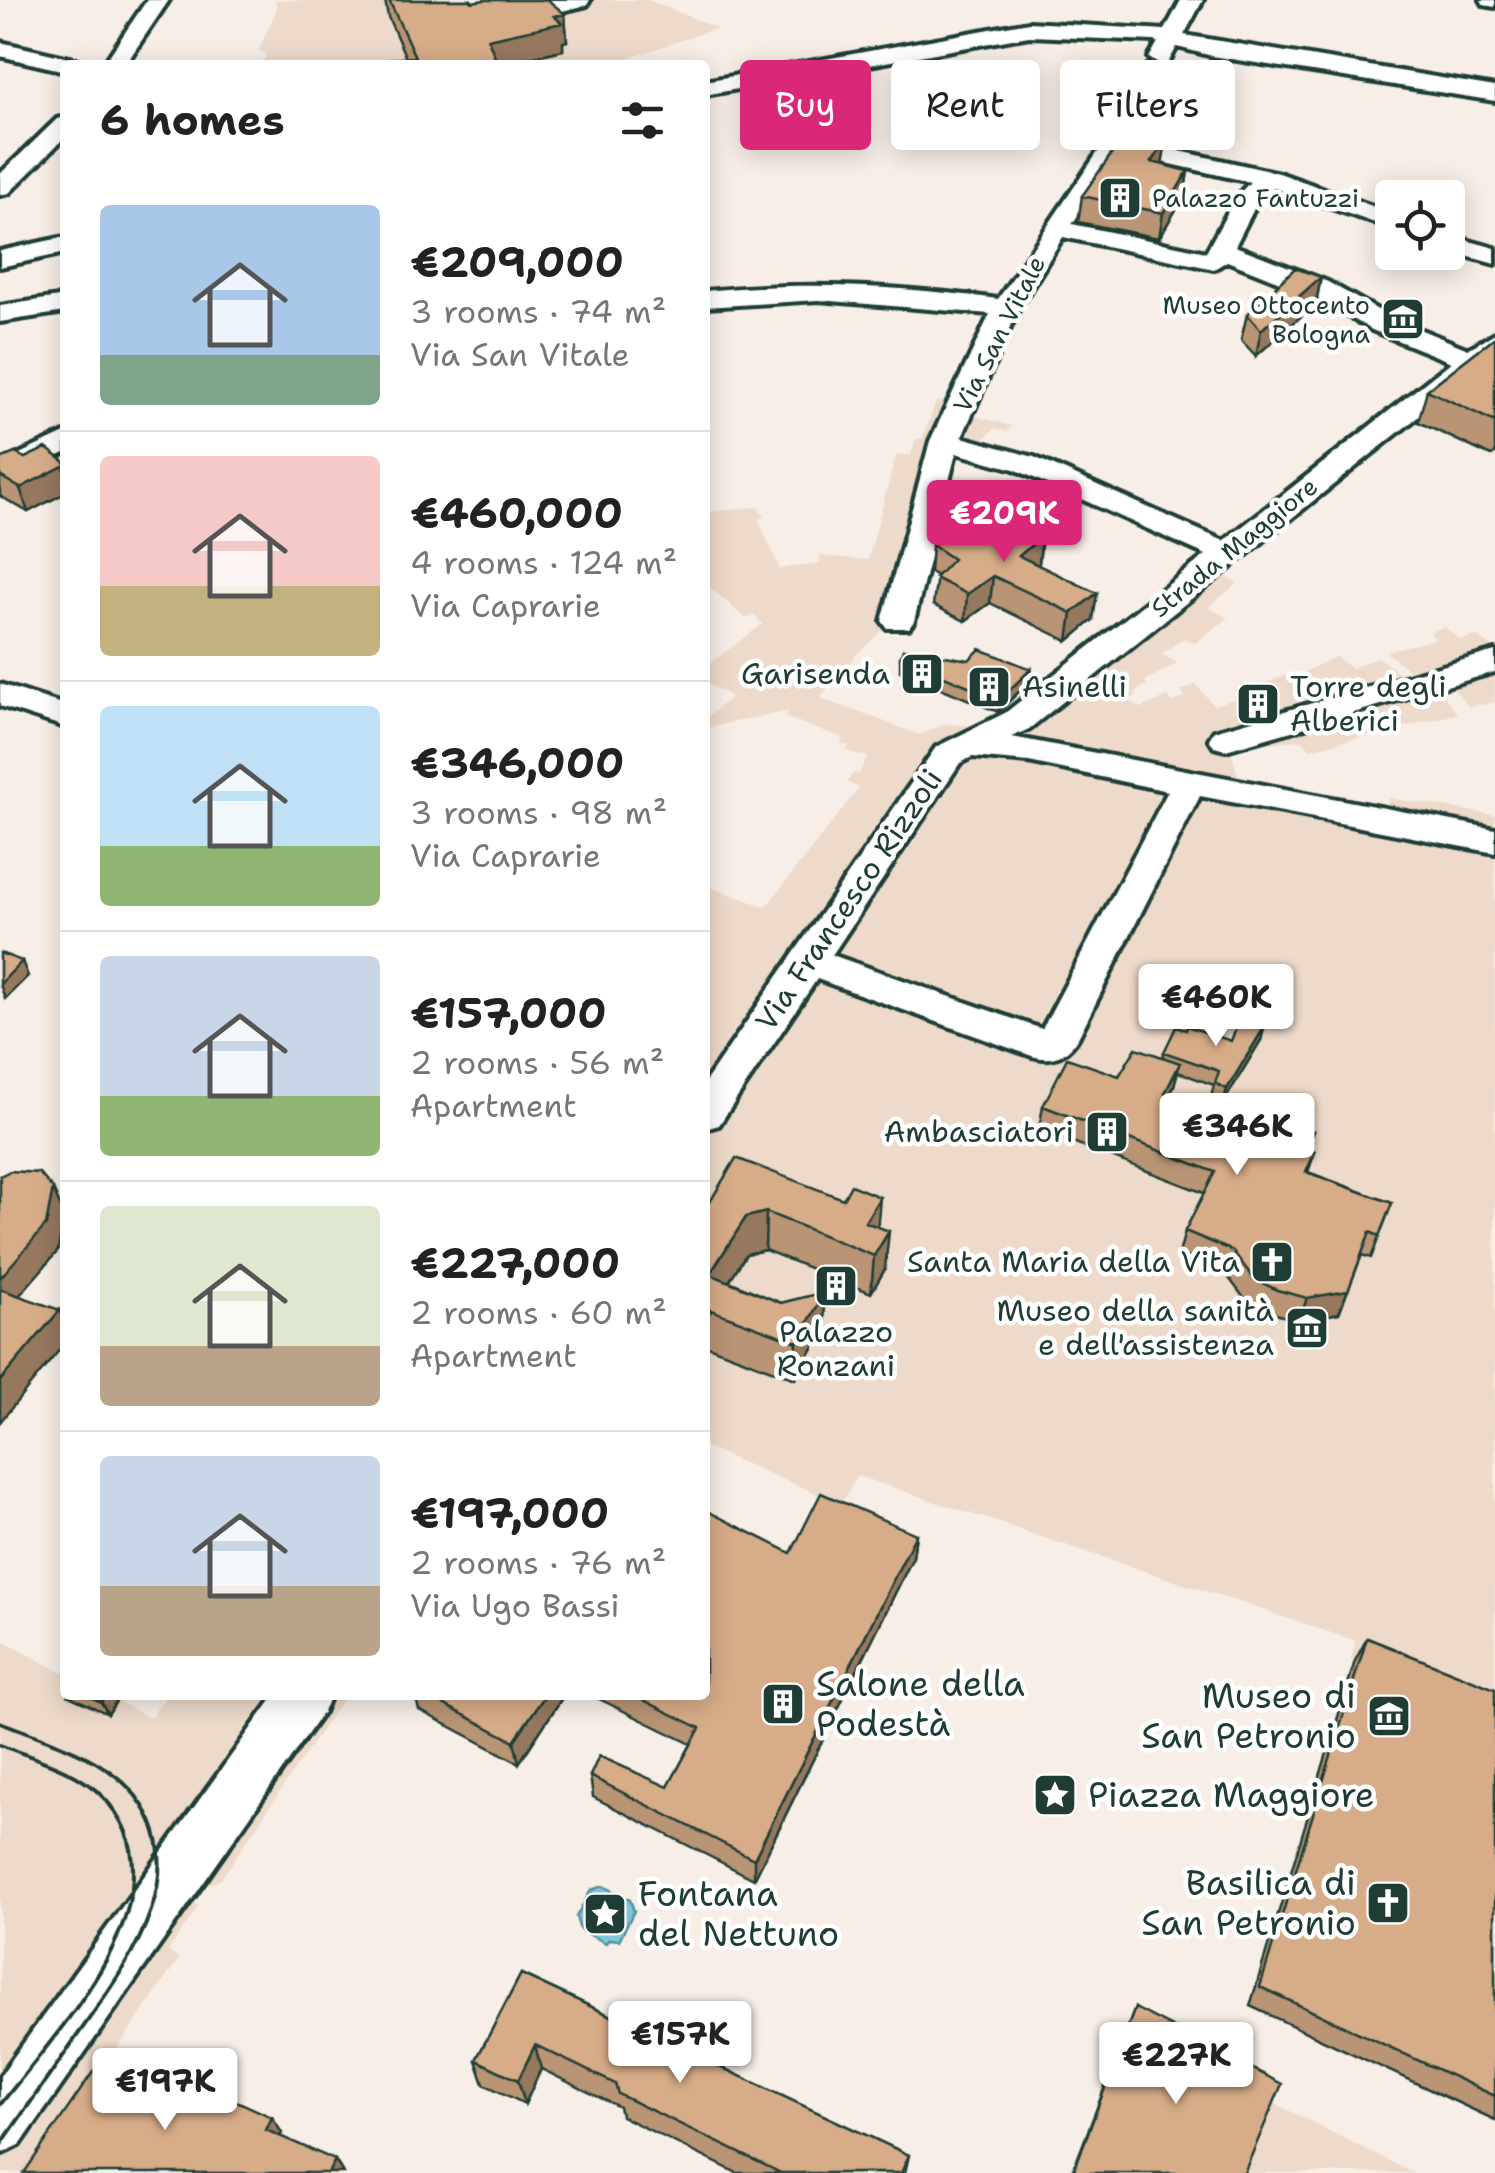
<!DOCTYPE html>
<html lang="en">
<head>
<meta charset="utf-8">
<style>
  :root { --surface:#fff; --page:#f2f2f2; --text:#222; --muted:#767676; --line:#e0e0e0; --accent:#db2777 }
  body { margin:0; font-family:"Shantell Sans",sans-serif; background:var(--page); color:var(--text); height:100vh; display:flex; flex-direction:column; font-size:38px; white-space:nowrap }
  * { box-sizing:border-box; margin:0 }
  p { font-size:32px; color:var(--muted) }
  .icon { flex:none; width:55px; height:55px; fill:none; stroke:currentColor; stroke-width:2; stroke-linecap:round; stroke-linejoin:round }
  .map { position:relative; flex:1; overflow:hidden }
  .details { position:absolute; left:60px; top:60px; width:650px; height:1640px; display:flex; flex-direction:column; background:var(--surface); border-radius:10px; box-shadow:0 5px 25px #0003 }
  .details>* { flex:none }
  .guide { position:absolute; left:740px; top:60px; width:605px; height:90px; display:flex; gap:20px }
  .buttons { position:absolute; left:1375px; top:180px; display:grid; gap:20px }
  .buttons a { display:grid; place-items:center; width:90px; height:90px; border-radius:10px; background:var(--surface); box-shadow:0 5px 25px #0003; font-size:50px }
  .price { position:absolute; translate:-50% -85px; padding:0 22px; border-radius:10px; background:#fff; color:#222; font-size:32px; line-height:65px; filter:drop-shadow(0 2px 5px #0008) }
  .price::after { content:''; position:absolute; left:50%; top:60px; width:30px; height:22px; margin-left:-15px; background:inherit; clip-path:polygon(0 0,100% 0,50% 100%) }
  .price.on { background:var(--accent); color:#fff }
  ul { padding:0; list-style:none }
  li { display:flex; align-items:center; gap:30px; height:250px; padding:0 40px }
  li+li { border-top:2px solid var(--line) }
  li span { display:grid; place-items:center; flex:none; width:280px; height:200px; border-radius:10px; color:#555 }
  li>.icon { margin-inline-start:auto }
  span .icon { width:120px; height:120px; fill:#fffc; stroke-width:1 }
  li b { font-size:42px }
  h2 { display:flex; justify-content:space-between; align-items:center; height:120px; padding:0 40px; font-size:42px }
  .tag { padding:0 35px; border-radius:10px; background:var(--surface); box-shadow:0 5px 25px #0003; font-size:35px; line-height:90px }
  .tag.on { background:var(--accent); color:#fff }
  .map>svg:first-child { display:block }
  .built { fill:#eddaca }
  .water { fill:#7dc7dd; stroke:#579099; stroke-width:2.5 }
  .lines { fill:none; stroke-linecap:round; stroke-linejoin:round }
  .minor-casing { stroke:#1f3d34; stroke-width:8 }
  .minor { fill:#fff; fill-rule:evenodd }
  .tram { stroke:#1f3d34; stroke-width:4 }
  .wall { fill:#b99475; stroke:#1f3d34; stroke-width:2.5 }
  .shaded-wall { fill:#96785f; stroke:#1f3d34; stroke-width:2.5 }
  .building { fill:#d7ac88; stroke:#1f3d34; stroke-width:2.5 }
  .labels { text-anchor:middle; stroke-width:9; stroke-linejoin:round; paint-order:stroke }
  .far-poi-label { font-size:25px; fill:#1f3d34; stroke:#fff; text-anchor:start }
  .far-street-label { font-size:25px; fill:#1f3d34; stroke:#fff }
  .poi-label { font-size:30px; fill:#1f3d34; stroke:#fff; text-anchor:end }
  .street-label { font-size:30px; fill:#1f3d34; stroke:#fff }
  .near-poi-label { font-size:35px; fill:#1f3d34; stroke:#fff; text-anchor:start }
</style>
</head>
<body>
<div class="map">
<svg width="1495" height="2173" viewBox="0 0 1495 2173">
  <rect width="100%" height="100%" fill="#f7eee7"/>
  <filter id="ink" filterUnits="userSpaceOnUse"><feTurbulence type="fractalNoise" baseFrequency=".01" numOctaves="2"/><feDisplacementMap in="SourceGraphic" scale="20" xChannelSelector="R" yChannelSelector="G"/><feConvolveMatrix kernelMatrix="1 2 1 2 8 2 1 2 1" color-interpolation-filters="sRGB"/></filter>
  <g filter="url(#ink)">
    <path class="built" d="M275,0H648L717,28L608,65H256L265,59L266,53L258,51L277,9Z
      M936,402L953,403L968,414L1012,426L1007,432L995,428L979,444L962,447L887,626L856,655L820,698L920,735L945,724L980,726L1004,715L1054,674L1219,573L1238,583L1208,607L1228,618L1195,643L1183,638L1161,654L1177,663L1145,681L1147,684L1134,693L1137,695L1129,701L1141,708L1167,697L1174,702L1186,697L1180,691L1196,685L1214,705L1264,690L1260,685L1287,675L1295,676L1335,657L1352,668L1377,657L1401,674L1411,672L1385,651L1436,639L1429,632L1444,627L1461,640L1476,636L1495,649V702L1469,707L1451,686L1443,694L1457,714L1310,749L1303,740L1229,745L1240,783L1388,808V798L1495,815V1721L1351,1659L1356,1641L857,1476L846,1497L837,1502L705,1447V885L766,907L859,788L847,782L853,773L859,774L867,757L847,751L849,746L841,744L843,738L784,717L789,711L705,728V719L731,697L705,682V667L763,624L753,615L746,619L705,583V512L758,507L764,517L758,519L780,569L820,563V556L868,560L896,455H911L916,439H922Z
      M0,1639L65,1674V1695H106L150,1718L167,1695H345L221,1879L190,1894L191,1901L199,1906L168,1951L179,1959L31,2173H0Z
      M1270,2101L1413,2173H1072Z"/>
    <path class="water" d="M603,1886L630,1900L634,1911L619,1940L609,1939L606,1943L580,1930L576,1917L591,1890Z"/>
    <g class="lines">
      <defs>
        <path id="minor" d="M147,0H169L125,65H103Z
          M552,0H590L587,5L525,20L514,13L517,8Z
          M1181,0H1203L1184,35L1495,87V101L1212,56L1177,47L1168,63L1160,65L1149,58L1158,42L1154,41L1029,36L705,95V81L1029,22L1165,30Z
          M1481,0H1495V7L1484,5Z
          M0,42L78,60L81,65H65V71L0,56Z
          M1152,63L1163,70L1130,140L1279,173L1392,213V229L1274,188L1258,201L1235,246L1328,282L1392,318L1468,349L1495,333V355L1029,729L1012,737L1495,829V853L1200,796L1078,1038C1067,1056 1052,1062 1032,1056L817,979L719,1125L705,1129V1082L936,747L1005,713L1206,555L1014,469L956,453L914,621L909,628H887L882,621L930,441L990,314L818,300L705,307V291C804,281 900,286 998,299L1104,143L1141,70ZM1122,153L1250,182L1236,197L1206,252L1072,224ZM1063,237L1214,269L1227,261L1310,294L1372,330L1451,362L1224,541L1034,457L962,437L1019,308ZM972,757L1029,762L1168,791L1042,1029L832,955L960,763Z
          M65,117V137L9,193L0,195V174L57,119Z
          M1448,235L1495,248V264L1448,251Z
          M65,237V253L0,267V251Z
          M65,296V312L0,322V306Z
          M65,433V453L0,484V463Z
          M1495,651V672L1226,750L1214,747L1209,739L1214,731Z
          M0,684L65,705V727L0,706Z
          M275,1695H330L323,1712L20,2145L0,2154V2076Z"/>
      </defs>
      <use href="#minor" class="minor-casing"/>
      <use href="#minor" class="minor"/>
      <path class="tram" d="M0,1722C43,1739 96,1753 129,1788C202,1866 128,1964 79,2033C53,2071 26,2108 0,2146
        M0,1745C33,1758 76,1769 102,1796C194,1890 59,2029 0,2105"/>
    </g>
    <path class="wall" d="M385,0H471L472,2L565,14L567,41L563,42V50L498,65L406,58L388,17Z
      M1162,165L1188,171L1184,196L1159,238L1078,222L1082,196Z
      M1321,277L1316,303L1256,356L1241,340L1247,314Z
      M1495,337V454L1491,456L1418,422L1427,390Z
      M25,458L65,462V493L28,512L0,496V459Z
      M1042,536L1039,563L1037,565L1093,620L1068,641L990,603L965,621L933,605L937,576L930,572L932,545L991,541Z
      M900,658L1031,669L1029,682L998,712L900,671Z
      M1261,1040L1223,1103L1211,1097L1214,1085L1178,1072L1170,1094L1180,1098L1176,1113L1190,1118L1188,1124L1236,1144L1313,1131L1307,1150L1315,1152L1308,1172L1392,1203L1371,1258L1362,1255L1339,1313L1299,1321L1269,1312L1247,1302L1226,1274L1179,1254L1185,1231L1204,1193L1039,1129L1043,1106L1163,1057L1164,1052L1231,1041Z
      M843,1199L878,1227L885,1269L871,1293L765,1250L746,1254L729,1281L781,1303L825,1292L824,1329L795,1379L705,1345V1201L710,1202Z
      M916,1534L913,1557L754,1879L593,1797L590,1776L668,1787L691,1744L591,1695H705L791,1553Z
      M1367,1638L1495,1689V2120L1250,2006L1355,1661Z
      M67,1695H120L108,1714Z
      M415,1695H564L519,1763L419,1710Z
      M521,1974L909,2155L905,2173H737L621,2116L619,2107L541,2069L525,2104L484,2084L476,2060Z
      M1135,2008L1244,2173H1072Z"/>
    <path class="shaded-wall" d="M565,14L567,41L563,42V50L495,65L488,39L554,16Z
      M1166,141L1162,166L1152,162Z
      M1188,171L1184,196L1159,238L1163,213Z
      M1321,277L1316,303L1256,356L1261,330Z
      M65,465V493L28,512L20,488Z
      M1042,536L1039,563L1016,584L1019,556Z
      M993,576L990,603L965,621L967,594Z
      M1097,593L1093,620L1068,641L1072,613Z
      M1031,669L1029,682L998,712L1000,699Z
      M22,961L28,976L5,999L0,984Z
      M1265,1026L1261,1040L1223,1103L1227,1089Z
      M1180,1063L1174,1086L1160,1116L1165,1093Z
      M53,1189L64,1215L58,1251L5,1312L0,1302V1278Z
      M880,1197L877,1234L865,1222Z
      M766,1212L765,1250L746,1254L711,1311L710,1274L746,1217Z
      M889,1231L885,1269L871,1293L874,1256Z
      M1370,1232L1339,1313L1299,1321L1307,1298Z
      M825,1292L824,1329L795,1379L797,1342Z
      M60,1310L65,1323V1343L0,1422V1381Z
      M916,1534L913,1557L754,1879V1859Z
      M106,1695H120L108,1714L101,1702Z
      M545,1695H564L519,1763L514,1741Z
      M535,2045L541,2069L525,2104L518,2080Z
      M272,2117L282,2133L276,2146L266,2130Z
      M335,2160L343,2173H328Z"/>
    <path class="building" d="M389,0H471L472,2L485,0H548L565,14L554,16L562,23L488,39L498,65H391L390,59L415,57Z
      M1127,132L1166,141L1152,162L1188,171L1163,213L1082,196Z
      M1295,268L1321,277L1261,330L1247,314Z
      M1495,337V422L1427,390Z
      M46,448L65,462V465L20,488L0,476V459L15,453L25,458Z
      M1012,522L1042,536L1019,556L1097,593L1072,613L993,576L967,594L935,578L953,559L932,545L937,526L953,525L991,541L993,536Z
      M903,649L969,660L980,649L1031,669L1000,699L900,658Z
      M0,953L22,961L0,984Z
      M1240,1018L1265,1026L1227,1089L1215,1083L1219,1071L1164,1052L1176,1027L1186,1030L1187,1026L1231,1041Z
      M1136,1048L1180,1063L1165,1093L1180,1098L1173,1112L1190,1118L1187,1123L1236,1144L1253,1112L1313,1131L1305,1149L1315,1152L1306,1172L1392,1203L1379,1236L1370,1232L1348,1291L1307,1298L1277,1290L1254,1279L1233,1251L1185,1231L1215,1172L1043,1106L1067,1058L1119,1076Z
      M736,1158L843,1199L851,1185L880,1197L865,1222L889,1231L874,1256L766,1212L746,1217L710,1274L781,1303L825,1292L797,1342L705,1308V1201L710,1202Z
      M10,1171L39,1173L53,1189L46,1225L0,1278V1176Z
      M0,1289L60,1310L0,1381Z
      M821,1493L916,1534L754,1859L590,1776L599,1756L668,1787L700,1728L633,1695H705V1510L791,1553Z
      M1367,1638L1495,1689V2096L1260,1987Z
      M86,1695H106L101,1702Z
      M426,1695H545L514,1741Z
      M521,1974L909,2155L901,2173H781L618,2094L615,2084L535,2045L518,2080L476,2060Z
      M1135,2008L1282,2084L1244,2173H1073Z
      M103,2057L213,2108L221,2094L272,2117L266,2130L335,2160L328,2173H24Z"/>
  </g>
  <defs>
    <symbol id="building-square" viewBox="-11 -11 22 22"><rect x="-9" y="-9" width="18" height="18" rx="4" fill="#1f3d34" stroke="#fff"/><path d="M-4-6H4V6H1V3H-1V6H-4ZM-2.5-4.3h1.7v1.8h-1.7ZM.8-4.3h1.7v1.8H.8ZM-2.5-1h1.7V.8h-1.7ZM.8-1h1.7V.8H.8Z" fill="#fff"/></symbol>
    <symbol id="museum-square" viewBox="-11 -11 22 22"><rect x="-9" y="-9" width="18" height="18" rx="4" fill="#1f3d34" stroke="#fff"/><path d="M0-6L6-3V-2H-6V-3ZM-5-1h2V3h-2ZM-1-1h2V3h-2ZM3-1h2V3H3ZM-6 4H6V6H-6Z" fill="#fff"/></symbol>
    <symbol id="church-square" viewBox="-11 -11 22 22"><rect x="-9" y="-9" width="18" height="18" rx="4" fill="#1f3d34" stroke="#fff"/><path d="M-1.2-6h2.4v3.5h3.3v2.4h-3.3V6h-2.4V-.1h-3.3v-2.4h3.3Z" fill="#fff"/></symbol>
    <symbol id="sight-square" viewBox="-11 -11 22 22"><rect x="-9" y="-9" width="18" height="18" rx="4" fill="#1f3d34" stroke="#fff"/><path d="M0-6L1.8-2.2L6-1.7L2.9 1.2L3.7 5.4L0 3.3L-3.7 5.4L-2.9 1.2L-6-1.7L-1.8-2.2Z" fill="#fff"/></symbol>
  </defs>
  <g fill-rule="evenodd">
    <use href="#building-square" x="1095" y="173" width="50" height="50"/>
    <use href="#museum-square" x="1378" y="294" width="50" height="50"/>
    <use href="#building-square" x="897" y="649" width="50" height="50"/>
    <use href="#building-square" x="964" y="662" width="50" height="50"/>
    <use href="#building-square" x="1233" y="679" width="50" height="50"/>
    <use href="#building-square" x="1082" y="1107" width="50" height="50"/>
    <use href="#church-square" x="1247" y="1237" width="50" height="50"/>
    <use href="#building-square" x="811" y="1261" width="50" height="50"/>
    <use href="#museum-square" x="1282" y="1303" width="50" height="50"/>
    <use href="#building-square" x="758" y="1679" width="50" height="50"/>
    <use href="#museum-square" x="1364" y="1691" width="50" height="50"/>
    <use href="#sight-square" x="1030" y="1770" width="50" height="50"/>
    <use href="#church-square" x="1363" y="1878" width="50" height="50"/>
    <use href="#sight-square" x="580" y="1889" width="50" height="50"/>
  </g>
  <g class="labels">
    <g class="far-poi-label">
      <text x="1152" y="207">Palazzo Fantuzzi</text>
      <text x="1370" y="314" text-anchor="end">Museo Ottocento<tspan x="1370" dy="29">Bologna</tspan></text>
    </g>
    <g class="far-street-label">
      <text transform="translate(999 334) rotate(-63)" y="9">Via San Vitale</text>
      <text transform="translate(1234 547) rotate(-39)" y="9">Strada Maggiore</text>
    </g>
    <g class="poi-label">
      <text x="890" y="684">Garisenda</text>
      <text x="1022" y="697" text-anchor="start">Asinelli</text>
      <text x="1290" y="697" text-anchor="start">Torre degli<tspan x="1290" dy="34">Alberici</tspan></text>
      <text x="1074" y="1142">Ambasciatori</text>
      <text x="1240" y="1272">Santa Maria della Vita</text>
      <text x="1274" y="1321">Museo della sanità<tspan x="1274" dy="34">e dell'assistenza</tspan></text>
      <text x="836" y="1342" text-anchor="middle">Palazzo<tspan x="836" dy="34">Ronzani</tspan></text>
    </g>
    <g class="street-label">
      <text transform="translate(849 900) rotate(-56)" y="10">Via Francesco Rizzoli</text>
    </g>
    <g class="near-poi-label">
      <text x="816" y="1696">Salone della<tspan x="816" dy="40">Podestà</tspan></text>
      <text x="1356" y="1708" text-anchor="end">Museo di<tspan x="1356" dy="40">San Petronio</tspan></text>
      <text x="1088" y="1807">Piazza Maggiore</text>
      <text x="1356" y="1895" text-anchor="end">Basilica di<tspan x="1356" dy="40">San Petronio</tspan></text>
      <text x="638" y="1906">Fontana<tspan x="638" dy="40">del Nettuno</tspan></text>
    </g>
  </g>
</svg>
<div class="buttons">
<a><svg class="icon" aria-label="locate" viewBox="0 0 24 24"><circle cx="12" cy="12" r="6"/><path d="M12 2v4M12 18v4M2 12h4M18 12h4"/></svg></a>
</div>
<b class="price on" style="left:1004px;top:565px">€209K</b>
<b class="price" style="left:1216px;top:1049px">€460K</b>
<b class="price" style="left:1237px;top:1178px">€346K</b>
<b class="price" style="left:680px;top:2086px">€157K</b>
<b class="price" style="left:1176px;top:2107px">€227K</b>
<b class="price" style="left:165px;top:2133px">€197K</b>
<div class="guide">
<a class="tag on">Buy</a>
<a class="tag">Rent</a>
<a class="tag">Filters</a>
</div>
<section class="details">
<h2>6 homes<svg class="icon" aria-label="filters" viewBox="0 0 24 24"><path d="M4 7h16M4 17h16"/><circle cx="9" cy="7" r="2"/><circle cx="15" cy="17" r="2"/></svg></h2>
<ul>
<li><span style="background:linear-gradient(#a9c7e8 75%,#7fa58c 0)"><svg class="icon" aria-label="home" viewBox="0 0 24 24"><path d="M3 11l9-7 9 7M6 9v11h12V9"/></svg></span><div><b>€209,000</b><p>3 rooms · 74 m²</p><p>Via San Vitale</p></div></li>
<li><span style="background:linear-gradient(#f6c9c9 65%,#c2b280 0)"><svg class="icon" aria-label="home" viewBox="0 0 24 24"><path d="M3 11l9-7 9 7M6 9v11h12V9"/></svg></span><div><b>€460,000</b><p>4 rooms · 124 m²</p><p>Via Caprarie</p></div></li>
<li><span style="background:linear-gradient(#bfe0f5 70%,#8fb573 0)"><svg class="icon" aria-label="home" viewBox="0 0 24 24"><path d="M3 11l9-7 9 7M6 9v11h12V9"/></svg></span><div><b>€346,000</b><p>3 rooms · 98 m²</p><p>Via Caprarie</p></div></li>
<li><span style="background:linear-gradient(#c9d6e8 70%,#8fb573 0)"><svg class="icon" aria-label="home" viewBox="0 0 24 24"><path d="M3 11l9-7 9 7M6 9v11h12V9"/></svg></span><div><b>€157,000</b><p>2 rooms · 56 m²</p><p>Apartment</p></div></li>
<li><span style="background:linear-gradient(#dfe7d0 70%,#b9a48a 0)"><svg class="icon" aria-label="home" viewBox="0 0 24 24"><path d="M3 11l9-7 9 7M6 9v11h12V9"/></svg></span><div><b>€227,000</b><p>2 rooms · 60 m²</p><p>Apartment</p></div></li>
<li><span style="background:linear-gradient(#c9d6e8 65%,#b9a48a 0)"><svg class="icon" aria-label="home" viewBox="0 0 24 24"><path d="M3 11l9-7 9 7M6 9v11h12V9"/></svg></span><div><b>€197,000</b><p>2 rooms · 76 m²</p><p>Via Ugo Bassi</p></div></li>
</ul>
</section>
</div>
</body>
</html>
